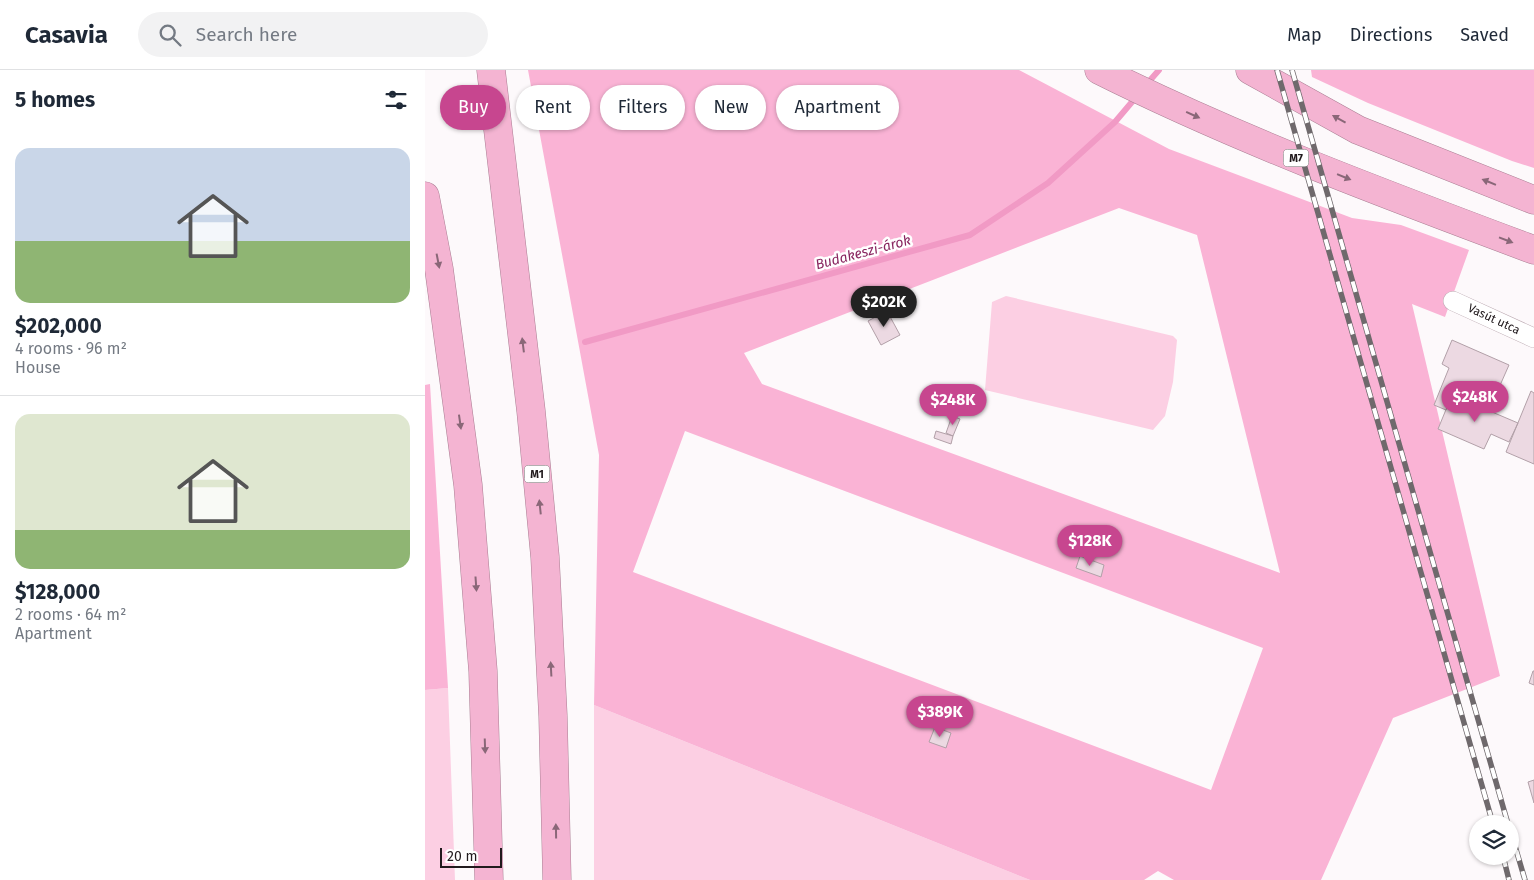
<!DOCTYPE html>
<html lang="en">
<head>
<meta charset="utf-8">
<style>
  :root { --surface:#fff; --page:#f2f2f3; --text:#1f2937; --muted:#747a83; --line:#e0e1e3; --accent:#c7468f }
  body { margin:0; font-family:"Fira Sans",sans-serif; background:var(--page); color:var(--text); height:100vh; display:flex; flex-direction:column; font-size:19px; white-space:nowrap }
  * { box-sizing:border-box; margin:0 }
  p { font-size:16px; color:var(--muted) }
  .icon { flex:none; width:28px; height:28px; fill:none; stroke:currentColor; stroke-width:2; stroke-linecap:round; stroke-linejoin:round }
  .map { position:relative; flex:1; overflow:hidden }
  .side { display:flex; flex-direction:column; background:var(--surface); width:425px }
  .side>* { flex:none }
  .hud { position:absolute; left:15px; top:15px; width:475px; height:45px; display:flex; gap:10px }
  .fabs { position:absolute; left:1044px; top:745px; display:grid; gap:10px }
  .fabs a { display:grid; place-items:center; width:50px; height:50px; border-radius:50%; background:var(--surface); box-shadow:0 1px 4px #0004; font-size:25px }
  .scale { position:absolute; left:15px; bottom:12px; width:62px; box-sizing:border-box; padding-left:5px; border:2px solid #211a1d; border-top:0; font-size:14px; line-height:18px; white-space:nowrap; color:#211a1d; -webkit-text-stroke:4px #fff; paint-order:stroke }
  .price { position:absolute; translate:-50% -42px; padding:0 11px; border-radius:18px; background:var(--accent); color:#fff; font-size:16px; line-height:32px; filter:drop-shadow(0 1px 2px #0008) }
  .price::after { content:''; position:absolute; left:50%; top:30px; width:15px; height:11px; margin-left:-8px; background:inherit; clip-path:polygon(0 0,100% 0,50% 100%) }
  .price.current { background:#222; color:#fff }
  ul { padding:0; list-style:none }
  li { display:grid; align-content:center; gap:10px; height:265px; padding:0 15px }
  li+li { border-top:1px solid var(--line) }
  li span { display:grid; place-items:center; height:155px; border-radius:15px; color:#555 }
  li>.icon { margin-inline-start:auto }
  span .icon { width:90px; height:90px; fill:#fffc; stroke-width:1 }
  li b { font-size:21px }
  h2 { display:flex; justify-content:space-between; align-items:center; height:60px; padding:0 15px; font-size:21px }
  .tag { padding:0 18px; border-radius:22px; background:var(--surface); box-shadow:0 1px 4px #0004; font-size:18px; line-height:45px }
  .tag.current { background:var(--accent); color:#fff }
  header { display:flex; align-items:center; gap:30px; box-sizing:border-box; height:70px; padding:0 25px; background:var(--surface); border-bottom:1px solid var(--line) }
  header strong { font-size:24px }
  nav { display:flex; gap:28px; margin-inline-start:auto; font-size:18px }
  .search { width:350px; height:45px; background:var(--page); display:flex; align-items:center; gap:12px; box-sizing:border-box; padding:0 18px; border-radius:28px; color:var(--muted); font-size:19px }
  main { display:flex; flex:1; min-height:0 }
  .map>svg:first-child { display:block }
  .green { fill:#fccfe3 }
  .forest { fill:#fab3d5; fill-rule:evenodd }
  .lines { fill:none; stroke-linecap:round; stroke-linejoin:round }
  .stream { stroke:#f19ac5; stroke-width:6 }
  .building { fill:#ecd9e2; stroke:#b2a0a8 }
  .minor-casing { stroke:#bba9b1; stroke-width:20 }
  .motorway-casing { stroke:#aa7e93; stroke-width:29 }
  .minor { stroke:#fff; stroke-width:19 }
  .motorway { stroke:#f4b4d2; stroke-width:28 }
  .rail-casing { stroke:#6f696c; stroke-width:5.5 }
  .rail { stroke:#fff; stroke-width:4; stroke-dasharray:11; stroke-linecap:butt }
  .oneway { fill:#8a6778 }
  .labels { text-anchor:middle; stroke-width:5; stroke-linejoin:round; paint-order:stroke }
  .shield { fill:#fff; stroke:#645f61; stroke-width:1 }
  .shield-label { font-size:11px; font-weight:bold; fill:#211a1d }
  .street-label { font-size:12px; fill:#211a1d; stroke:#fff }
  .water-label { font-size:14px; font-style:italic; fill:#88255f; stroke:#fff }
</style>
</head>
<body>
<header>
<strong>Casavia</strong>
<div class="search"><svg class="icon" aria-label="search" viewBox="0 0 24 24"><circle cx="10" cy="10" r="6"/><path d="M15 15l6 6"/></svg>Search here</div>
<nav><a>Map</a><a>Directions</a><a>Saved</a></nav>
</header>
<main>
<section class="side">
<h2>5 homes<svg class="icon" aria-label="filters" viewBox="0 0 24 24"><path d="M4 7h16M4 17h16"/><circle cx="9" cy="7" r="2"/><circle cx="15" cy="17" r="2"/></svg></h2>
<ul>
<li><span style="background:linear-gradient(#c9d6e8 60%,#8fb573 0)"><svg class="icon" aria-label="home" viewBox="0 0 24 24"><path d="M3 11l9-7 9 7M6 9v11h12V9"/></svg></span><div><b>$202,000</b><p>4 rooms · 96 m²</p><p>House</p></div></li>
<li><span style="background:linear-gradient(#dfe7d0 75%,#8fb573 0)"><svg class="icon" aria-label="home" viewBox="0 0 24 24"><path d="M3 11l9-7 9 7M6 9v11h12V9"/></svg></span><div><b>$128,000</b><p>2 rooms · 64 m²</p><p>Apartment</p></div></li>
</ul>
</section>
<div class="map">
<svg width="1109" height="810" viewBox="0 0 1109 810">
  <rect width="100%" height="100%" fill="#fdf9fb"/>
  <path class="green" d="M581,226L748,266L752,270L748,312L740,346L728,360L560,320L567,232Z
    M23,618L30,810H0V620Z
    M169,635L605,810H169Z"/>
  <path class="forest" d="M103,0H594L744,79L927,148L976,155L1044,180L1020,247L987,234L1075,606L968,648L896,810H749L733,801L719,810H605L169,635L174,385ZM694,138L772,165L855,503L337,314L319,283ZM260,361L838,578L786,720L208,502Z
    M886,0H1109V98L1087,91L943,33L887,7Z
    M5,314L23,618L0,620V315Z"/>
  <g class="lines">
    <path class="stream" d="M720,16L734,0
      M160,272L545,165L623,113L690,52L712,26"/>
  </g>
  <path class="building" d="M462,241L475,265L456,275L443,251Z
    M1027,270L1084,295L1065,338L1028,322L1021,340L1009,335L1024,298L1017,294Z
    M1106,321L1109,323V394L1081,382Z
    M1027,325L1093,353L1084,372L1066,364L1059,379L1013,359Z
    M527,346L535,349L528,366L521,363Z
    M511,361L528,366L526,374L509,368Z
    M655,486L679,495L676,507L651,498Z
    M1108,601H1109V615L1104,613Z
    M510,657L526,663L521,678L504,672Z
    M1109,710V733L1103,712Z"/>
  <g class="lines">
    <defs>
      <path id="minor" d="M1028,231L1109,268"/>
      <path id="motorway" d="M66,0L106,341L120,487L128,646L132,810
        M674,0C814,70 962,125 1109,180
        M825,0L933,60L1109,130
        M0,126L14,199L43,415L58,601L64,810"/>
    </defs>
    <use href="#minor" class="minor-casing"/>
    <use href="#motorway" class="motorway-casing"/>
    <use href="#minor" class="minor"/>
    <use href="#motorway" class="motorway"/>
    <defs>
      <path id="rail" d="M852,0L1068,754
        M867,0L1083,754
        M1085,759L1100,810
        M1078,786L1084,810"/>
    </defs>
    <use href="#rail" class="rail-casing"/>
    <use href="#rail" class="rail"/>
  </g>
  <defs><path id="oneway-solid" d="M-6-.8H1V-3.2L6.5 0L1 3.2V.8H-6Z" transform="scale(1.25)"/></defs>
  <g class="oneway">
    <use href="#oneway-solid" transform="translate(768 45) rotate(24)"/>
    <use href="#oneway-solid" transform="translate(914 49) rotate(-151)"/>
    <use href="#oneway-solid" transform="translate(919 107) rotate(22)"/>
    <use href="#oneway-solid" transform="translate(1064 112) rotate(-158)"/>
    <use href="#oneway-solid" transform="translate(1081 170) rotate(21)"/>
    <use href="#oneway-solid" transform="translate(13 191) rotate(79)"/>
    <use href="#oneway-solid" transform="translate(98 275) rotate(-97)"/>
    <use href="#oneway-solid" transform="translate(35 352) rotate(82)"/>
    <use href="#oneway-solid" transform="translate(115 437) rotate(-96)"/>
    <use href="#oneway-solid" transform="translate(51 514) rotate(86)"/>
    <use href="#oneway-solid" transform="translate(126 599) rotate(-93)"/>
    <use href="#oneway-solid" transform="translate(60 676) rotate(88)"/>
    <use href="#oneway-solid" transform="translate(131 761) rotate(-91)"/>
  </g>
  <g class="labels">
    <g class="shield">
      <rect x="858.5" y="79.5" width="25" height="17" rx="4"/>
      <rect x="99.5" y="395.5" width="25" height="17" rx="4"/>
    </g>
    <g class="shield-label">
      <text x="871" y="92">M7</text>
      <text x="112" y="408">M1</text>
    </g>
    <g class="street-label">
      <text transform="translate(1069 249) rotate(25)" y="4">Vasút utca</text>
    </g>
    <g class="water-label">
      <text transform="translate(438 182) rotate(-15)" y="5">Budakeszi-árok</text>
    </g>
  </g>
</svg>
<div class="fabs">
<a><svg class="icon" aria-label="layers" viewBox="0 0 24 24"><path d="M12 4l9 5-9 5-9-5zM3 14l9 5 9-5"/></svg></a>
</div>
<div class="scale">20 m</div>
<b class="price current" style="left:459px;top:258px">$202K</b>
<b class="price" style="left:1050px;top:353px">$248K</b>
<b class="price" style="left:528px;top:356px">$248K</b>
<b class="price" style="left:665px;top:497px">$128K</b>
<b class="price" style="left:515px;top:668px">$389K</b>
<div class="hud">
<a class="tag current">Buy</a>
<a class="tag">Rent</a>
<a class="tag">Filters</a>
<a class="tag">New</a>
<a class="tag">Apartment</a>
</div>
</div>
</main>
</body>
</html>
